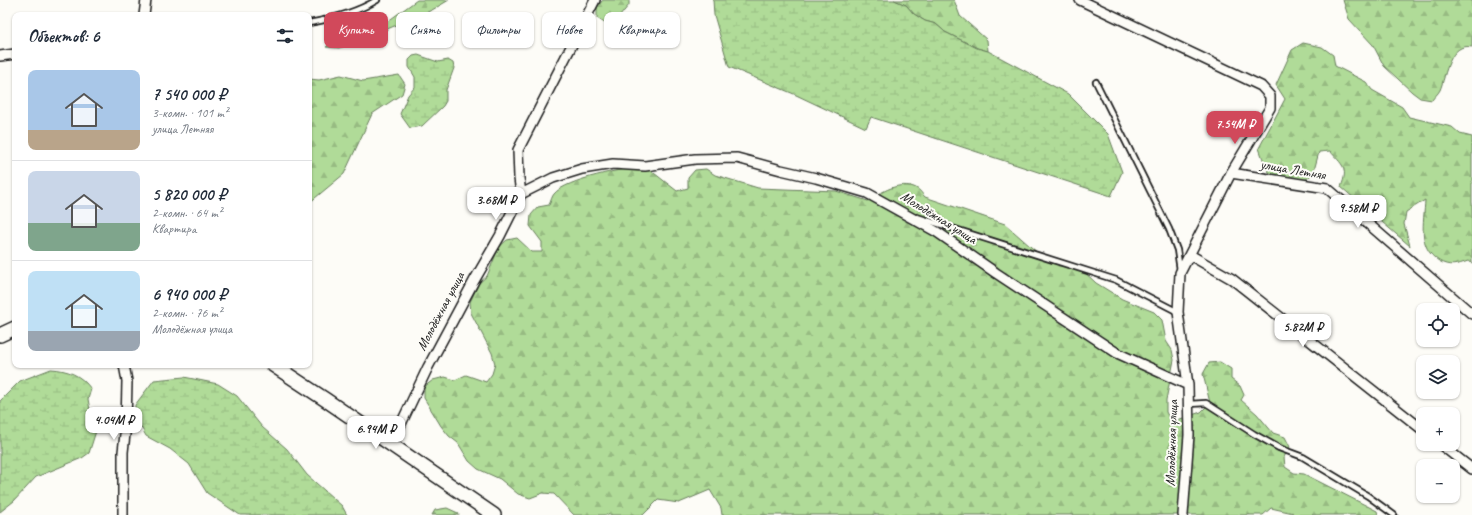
<!DOCTYPE html>
<html lang="ru">
<head>
<meta charset="utf-8">
<style>
  :root { --surface:#fff; --page:#f2f2f3; --text:#1f2937; --muted:#747a83; --line:#e0e1e3; --accent:#d1495b }
  body { margin:0; font-family:Caveat,sans-serif; background:var(--page); color:var(--text); height:100vh; display:flex; flex-direction:column; font-size:15px; white-space:nowrap }
  * { box-sizing:border-box; margin:0 }
  p { font-size:13px; color:var(--muted) }
  .icon { flex:none; width:22px; height:22px; fill:none; stroke:currentColor; stroke-width:2; stroke-linecap:round; stroke-linejoin:round }
  .map { position:relative; flex:1; overflow:hidden }
  .side { position:absolute; left:12px; top:12px; width:300px; height:356px; display:flex; flex-direction:column; background:var(--surface); border-radius:8px; box-shadow:0 1px 3px #0004 }
  .side>* { flex:none }
  .top-card { position:absolute; left:324px; top:12px; width:380px; height:36px; display:flex; gap:8px }
  .buttons { position:absolute; left:1416px; top:303px; display:grid; gap:8px }
  .buttons a { display:grid; place-items:center; width:44px; height:44px; border-radius:8px; background:var(--surface); box-shadow:0 1px 3px #0004; font-size:20px }
  .price { position:absolute; translate:-50% -34px; padding:0 9px; border-radius:8px; background:#fff; color:#222; font-size:13px; line-height:26px; filter:drop-shadow(0 1px 2px #0008) }
  .price::after { content:''; position:absolute; left:50%; top:24px; width:12px; height:9px; margin-left:-6px; background:inherit; clip-path:polygon(0 0,100% 0,50% 100%) }
  .price.current { background:var(--accent); color:#fff }
  ul { padding:0; list-style:none }
  li { display:flex; align-items:center; gap:12px; height:100px; padding:0 16px }
  li+li { border-top:1px solid var(--line) }
  li span { display:grid; place-items:center; flex:none; width:112px; height:80px; border-radius:8px; color:#555 }
  li>.icon { margin-inline-start:auto }
  span .icon { width:48px; height:48px; fill:#fffc; stroke-width:1 }
  li b { font-size:17px }
  h2 { display:flex; justify-content:space-between; align-items:center; height:48px; padding:0 16px; font-size:17px }
  .tag { padding:0 14px; border-radius:8px; background:var(--surface); box-shadow:0 1px 3px #0004; font-size:14px; line-height:36px }
  .tag.current { background:var(--accent); color:#fff }
  .map>svg:first-child { display:block }
  .forest { fill:url(#forest-firs); stroke:#667c5a }
  .wetland { fill:url(#wetland-marsh); stroke:#667c5a }
  .lines { fill:none; stroke-linecap:round; stroke-linejoin:round }
  .lane-casing { stroke:#1c1c1c; stroke-width:8 }
  .street-casing { stroke:#1c1c1c; stroke-width:12 }
  .secondary-casing { stroke:#1c1c1c; stroke-width:16 }
  .lane { stroke:#fdfcf7; stroke-width:4.5 }
  .street { stroke:#fdfcf7; stroke-width:9 }
  .secondary { stroke:#fdfcf7; stroke-width:13 }
  .labels { text-anchor:middle; stroke-width:4; stroke-linejoin:round; paint-order:stroke }
  .street-label { font-size:14px; fill:#1c1c1c; stroke:#fdfcf7 }
</style>
</head>
<body>
<div class="map">
<svg width="1472" height="515" viewBox="0 0 1472 515">
  <defs>
    <pattern id="forest-firs" width="22" height="20" patternUnits="userSpaceOnUse"><rect width="22" height="20" fill="#b0db98"/><path d="M5 1l3.5 6h-7zM16 11l3.5 6h-7z" fill="#97bb82"/></pattern>
    <pattern id="wetland-marsh" width="20" height="14" patternUnits="userSpaceOnUse"><rect width="20" height="14" fill="#b0db98"/><path d="M1 5h8M5 5V1M11 12h8M15 12V8" fill="none" stroke="#97bb82"/></pattern>
  </defs>
  <rect width="100%" height="100%" fill="#fdfcf7"/>
  <filter id="ink" filterUnits="userSpaceOnUse"><feTurbulence type="fractalNoise" baseFrequency=".025" numOctaves="2"/><feDisplacementMap in="SourceGraphic" scale="8" xChannelSelector="R" yChannelSelector="G"/><feConvolveMatrix kernelMatrix="1 2 1 2 8 2 1 2 1" color-interpolation-filters="sRGB"/></filter>
  <g filter="url(#ink)">
    <path class="forest" d="M417,0H449L432,10L352,44L339,48L326,47L343,37H354L384,24Z
      M603,0H629V5L615,22L606,24L597,18V7Z
      M894,0H954L960,16L987,40L988,51L977,48L945,32L936,24L925,21L914,14L906,5Z
      M1343,0H1472V47C1449,42 1446,76 1440,90C1438,94 1434,97 1432,100L1420,98L1412,92L1384,66L1373,45L1349,19Z
      M1303,43L1322,47L1333,55L1335,66L1366,82L1372,90L1402,107L1409,117L1452,127L1460,134L1472,137V263L1468,261C1457,265 1449,267 1439,261C1417,247 1424,223 1425,200L1406,212L1404,224L1410,246L1341,187C1349,167 1342,165 1330,151L1319,152L1313,174L1296,187C1268,177 1269,176 1259,148L1285,99L1276,85L1292,50Z
      M341,75L363,81L399,75L405,84L402,94L372,114L344,174L309,203V79L319,80Z
      M645,166L677,191L688,188V178L695,170L706,169L715,175L758,188L836,191L868,201C881,192 900,180 916,188C920,190 922,194 925,197L1005,224L1039,254L1079,267L1096,283L1122,299L1154,312L1162,320L1166,341L1172,350L1174,360L1166,400V412L1171,422L1201,412L1210,403L1203,374L1209,363L1220,362L1231,369V379L1240,386L1244,395L1241,400L1257,414L1273,433L1285,437L1290,447L1284,457L1285,467L1294,473L1304,474L1377,511L1378,515H1294L1293,513L1271,508L1263,515H722L721,508L710,490L679,503L658,500L643,515H574L554,494L543,493L530,498L518,494L500,479L478,469L469,461L458,443L449,436L441,426L424,398V387L433,380L445,377L455,380L466,375L486,382L492,374L495,364L492,353L471,313L470,302L479,283L487,276L499,247L507,240L517,238L532,252H542V242L530,226L531,215L538,207L549,205C551,201 552,196 554,194C566,179 626,168 645,166Z
      M447,508L458,513L459,515H432L435,510Z"/>
    <path class="wetland" d="M713,0H894L906,5L914,14L925,21L936,24L945,32L977,48L988,51L1068,94L1108,134L1122,172L1111,196L871,117L866,128L794,94L729,67L714,15Z
      M418,55L438,62L448,60L453,63L454,68L446,90V101L443,106L422,126L410,128L400,114L408,95L415,87V77L409,67V60L413,56Z
      M51,369C68,370 81,375 91,389L88,399L90,410L96,419V431L89,453L82,458L36,477L14,501L0,512V401L20,381Z
      M184,377L218,384L237,396L262,427L287,449L307,475L342,506L347,515H240L207,493L189,464L170,449L146,436L135,416V405L154,380Z"/>
    <g class="lines">
      <defs>
        <path id="lane" d="M309,23C332,19 357,12 377,0
          M1096,82L1169,229L1177,250L1180,270
          M917,217L1116,280L1178,312
          M1189,404L1206,403L1254,434L1279,448L1303,457L1368,496L1394,515"/>
        <path id="street" d="M1080,0L1261,86L1270,96V108L1231,173L1180,273L1178,312L1188,385
          M144,15L146,0
          M0,56L15,54
          M1231,173L1327,188L1472,314
          M521,194L553,178L582,169L613,164L645,166L695,159L737,158L781,170L816,178L867,193L937,232L996,273L1117,353L1188,385L1189,435L1183,515
          M1190,255L1232,279L1423,430
          M1440,444L1472,469
          M391,445L428,367L474,281L500,236L521,194L519,178L518,150L595,0
          M123,515V452L126,425L127,381L124,365"/>
        <path id="secondary" d="M0,335L15,328
          M273,365L326,400L494,515"/>
      </defs>
      <use href="#lane" class="lane-casing"/>
      <use href="#street" class="street-casing"/>
      <use href="#secondary" class="secondary-casing"/>
      <use href="#lane" class="lane"/>
      <use href="#street" class="street"/>
      <use href="#secondary" class="secondary"/>
    </g>
  </g>
  <g class="labels">
    <g class="street-label">
      <text transform="translate(1293 169) rotate(10)" y="5">улица Летняя</text>
      <text transform="translate(939 217) rotate(32)" y="5">Молодёжная улица</text>
      <text transform="translate(440 311) rotate(-62)" y="5">Молодёжная улица</text>
      <text transform="translate(1171 443) rotate(-88)" y="5">Молодёжная улица</text>
    </g>
  </g>
</svg>
<div class="buttons">
<a><svg class="icon" aria-label="locate" viewBox="0 0 24 24"><circle cx="12" cy="12" r="6"/><path d="M12 2v4M12 18v4M2 12h4M18 12h4"/></svg></a>
<a><svg class="icon" aria-label="layers" viewBox="0 0 24 24"><path d="M12 4l9 5-9 5-9-5zM3 14l9 5 9-5"/></svg></a>
<a>+</a>
<a>−</a>
</div>
<b class="price current" style="left:1235px;top:145px">7.54M ₽</b>
<b class="price" style="left:496px;top:221px">3.68M ₽</b>
<b class="price" style="left:1358px;top:229px">9.58M ₽</b>
<b class="price" style="left:1303px;top:348px">5.82M ₽</b>
<b class="price" style="left:114px;top:441px">4.04M ₽</b>
<b class="price" style="left:376px;top:450px">6.94M ₽</b>
<div class="top-card">
<a class="tag current">Купить</a>
<a class="tag">Снять</a>
<a class="tag">Фильтры</a>
<a class="tag">Новое</a>
<a class="tag">Квартира</a>
</div>
<section class="side">
<h2>Объектов: 6<svg class="icon" aria-label="filters" viewBox="0 0 24 24"><path d="M4 7h16M4 17h16"/><circle cx="9" cy="7" r="2"/><circle cx="15" cy="17" r="2"/></svg></h2>
<ul>
<li><span style="background:linear-gradient(#a9c7e8 75%,#b9a48a 0)"><svg class="icon" aria-label="home" viewBox="0 0 24 24"><path d="M3 11l9-7 9 7M6 9v11h12V9"/></svg></span><div><b>7 540 000 ₽</b><p>3-комн. · 101 m²</p><p>улица Летняя</p></div></li>
<li><span style="background:linear-gradient(#c9d6e8 65%,#7fa58c 0)"><svg class="icon" aria-label="home" viewBox="0 0 24 24"><path d="M3 11l9-7 9 7M6 9v11h12V9"/></svg></span><div><b>5 820 000 ₽</b><p>2-комн. · 64 m²</p><p>Квартира</p></div></li>
<li><span style="background:linear-gradient(#bfe0f5 75%,#9aa5b1 0)"><svg class="icon" aria-label="home" viewBox="0 0 24 24"><path d="M3 11l9-7 9 7M6 9v11h12V9"/></svg></span><div><b>6 940 000 ₽</b><p>2-комн. · 76 m²</p><p>Молодёжная улица</p></div></li>
</ul>
</section>
</div>
</body>
</html>
